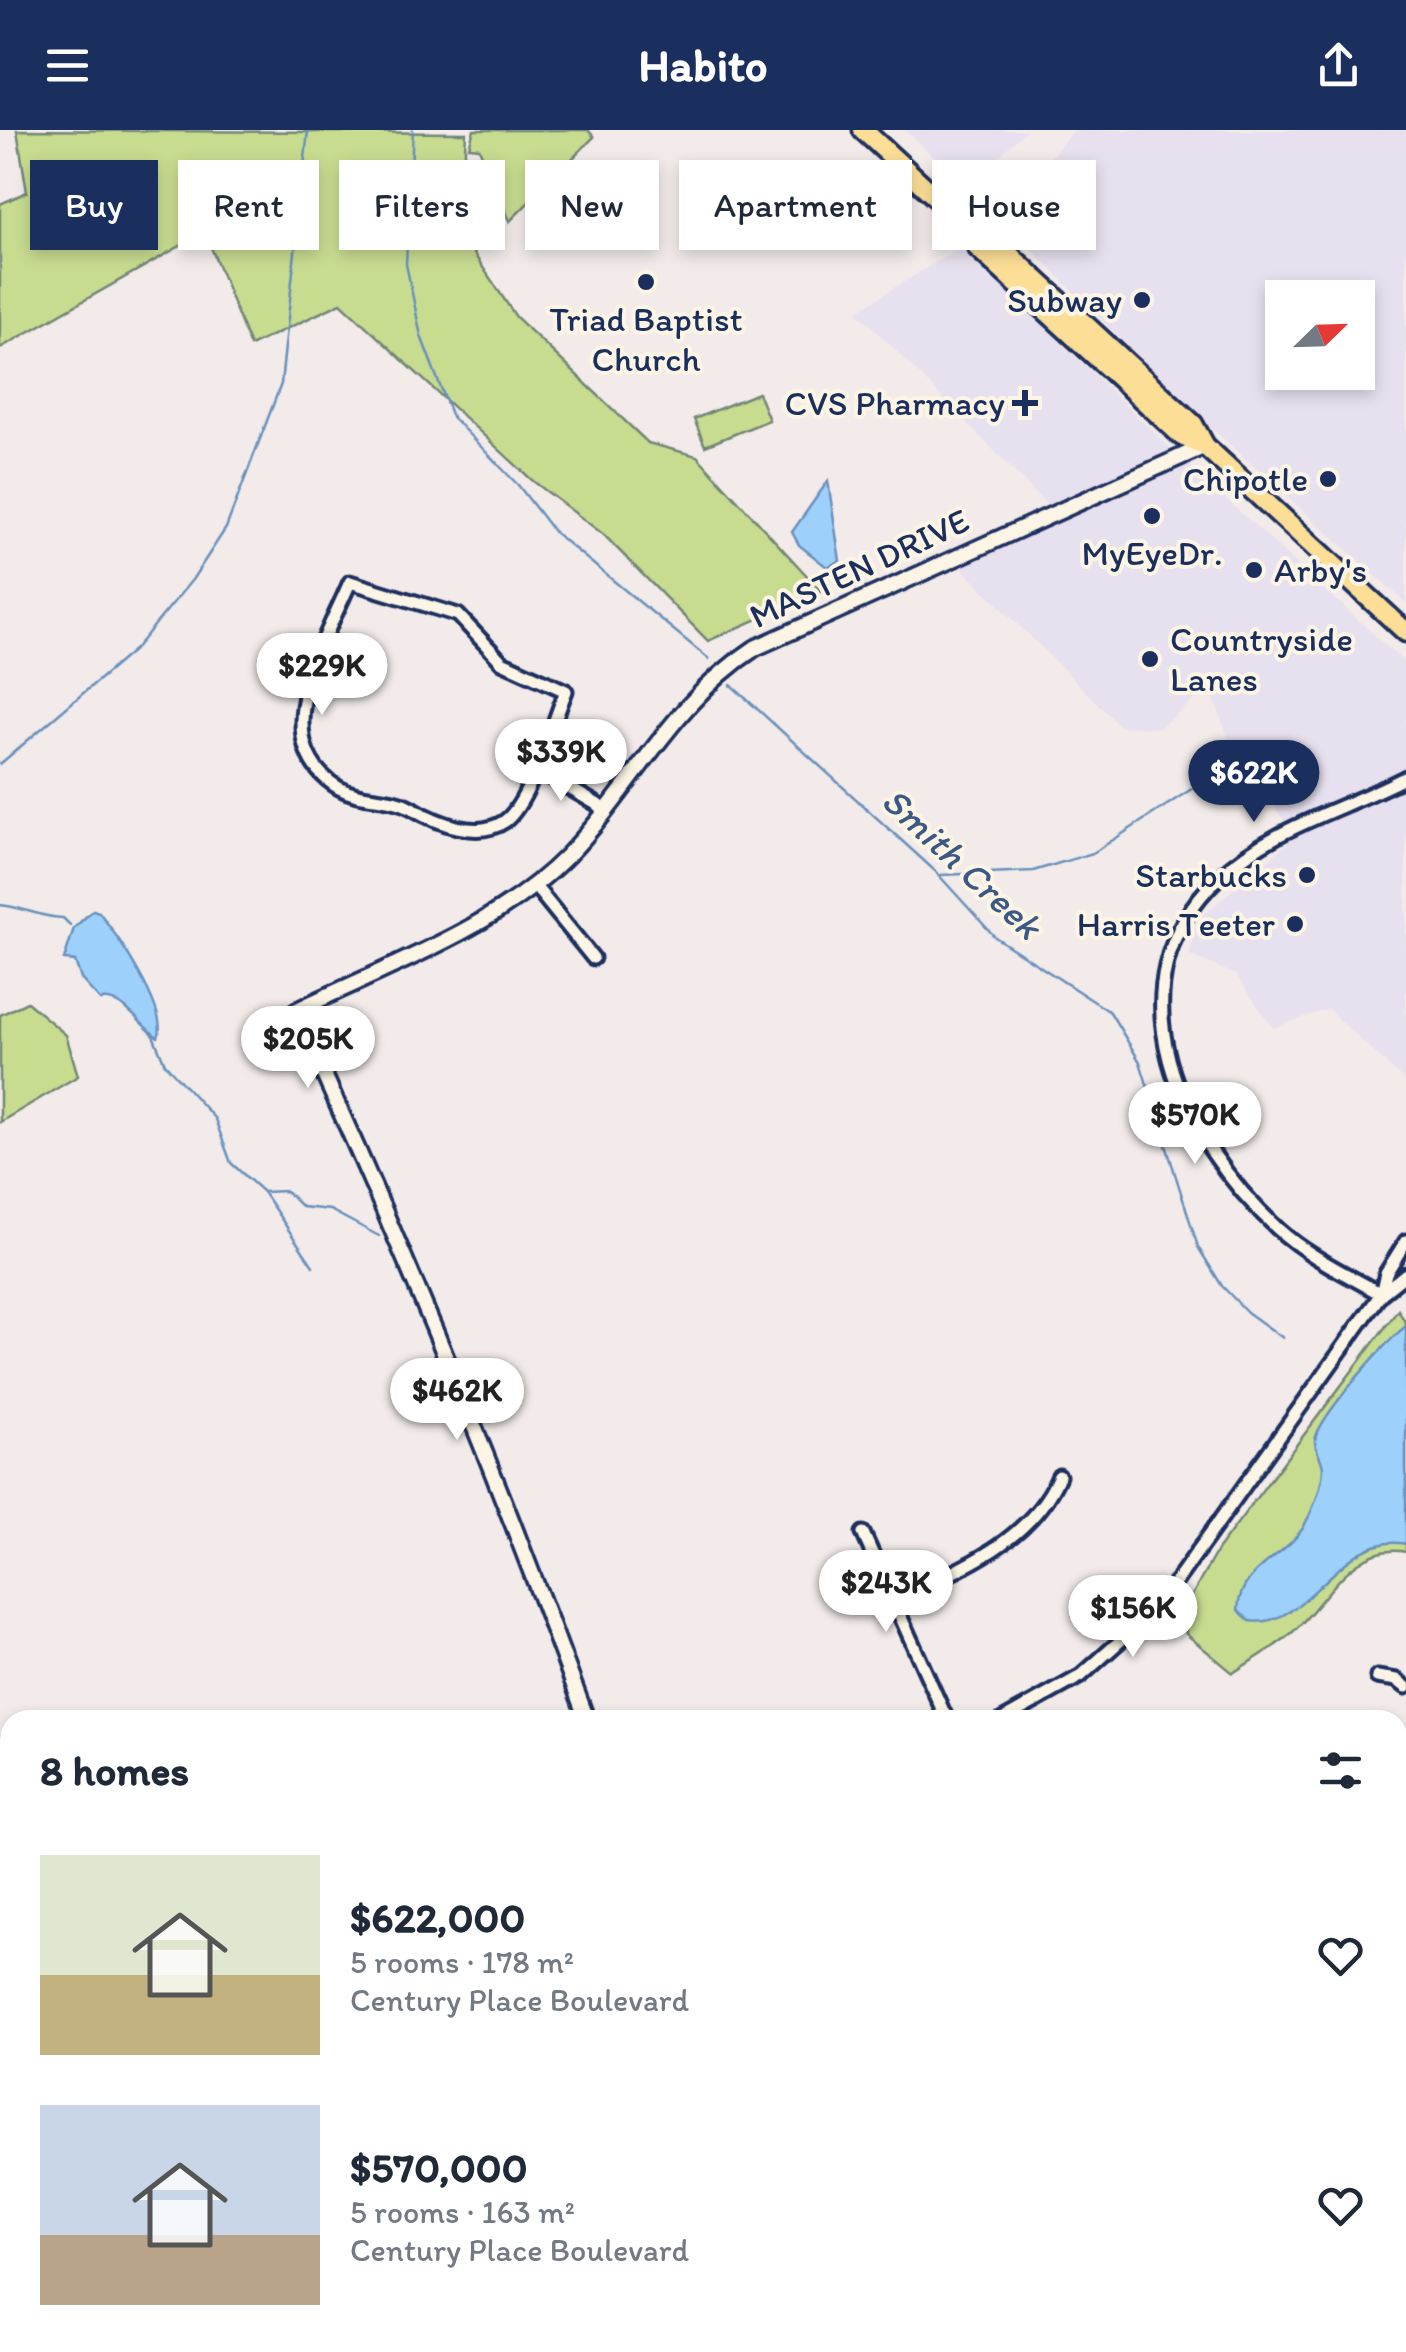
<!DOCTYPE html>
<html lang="en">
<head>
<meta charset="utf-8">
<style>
  :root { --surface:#fff; --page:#f2f2f3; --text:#1f2937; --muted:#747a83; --accent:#1b2f5e }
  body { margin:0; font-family:Itim,sans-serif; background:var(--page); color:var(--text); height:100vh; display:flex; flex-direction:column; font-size:38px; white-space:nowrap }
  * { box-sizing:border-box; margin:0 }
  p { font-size:32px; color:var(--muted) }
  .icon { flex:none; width:55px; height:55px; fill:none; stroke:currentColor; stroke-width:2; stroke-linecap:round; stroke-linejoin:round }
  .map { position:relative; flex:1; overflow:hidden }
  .details { position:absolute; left:0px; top:1580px; width:1408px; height:642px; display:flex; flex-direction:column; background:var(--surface); border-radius:30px 30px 0 0; box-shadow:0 5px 15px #0003 }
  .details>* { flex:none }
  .guide { position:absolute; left:30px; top:30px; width:1348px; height:90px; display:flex; gap:20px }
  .needle { width:65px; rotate:67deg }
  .buttons { position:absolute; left:1265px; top:150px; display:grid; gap:20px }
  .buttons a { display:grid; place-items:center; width:110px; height:110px; border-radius:0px; background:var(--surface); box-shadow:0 5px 15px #0003; font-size:50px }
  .price { position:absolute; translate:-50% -85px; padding:0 22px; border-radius:35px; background:#fff; color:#222; font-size:32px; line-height:65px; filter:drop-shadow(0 2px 5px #0008) }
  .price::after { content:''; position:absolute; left:50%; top:60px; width:30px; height:22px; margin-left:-15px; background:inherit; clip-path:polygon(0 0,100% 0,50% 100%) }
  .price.selected { background:var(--accent); color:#fff }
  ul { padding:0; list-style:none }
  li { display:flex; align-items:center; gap:30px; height:250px; padding:0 40px }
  li span { display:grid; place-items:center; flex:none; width:280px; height:200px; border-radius:0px; color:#555 }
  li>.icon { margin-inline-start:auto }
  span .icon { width:120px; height:120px; fill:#fffc; stroke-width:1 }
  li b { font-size:42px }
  h2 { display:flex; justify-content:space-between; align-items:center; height:120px; padding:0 40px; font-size:42px }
  .tag { padding:0 35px; border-radius:0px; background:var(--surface); box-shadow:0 5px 15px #0003; font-size:35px; line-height:90px }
  .tag.selected { background:var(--accent); color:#fff }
  header { display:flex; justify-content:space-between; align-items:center; height:130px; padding:0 40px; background:var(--accent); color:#fff; font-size:45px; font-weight:700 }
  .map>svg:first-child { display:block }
  .built { fill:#e7e0ee; fill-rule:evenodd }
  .green { fill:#c8dc90; stroke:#728677; stroke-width:2.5 }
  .water { fill:#9dd1fb; stroke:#6990bc; stroke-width:2.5 }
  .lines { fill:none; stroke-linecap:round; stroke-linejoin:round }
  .stream { stroke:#6990bc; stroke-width:2.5 }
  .minor-casing { stroke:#1b2f5e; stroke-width:19 }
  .tertiary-casing { stroke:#1b2f5e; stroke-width:21 }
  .primary-casing { stroke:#1b2f5e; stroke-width:25 }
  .minor { stroke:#fcf5e5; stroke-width:11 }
  .tertiary { stroke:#fcf5e5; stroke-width:14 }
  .primary { stroke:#fcde96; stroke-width:18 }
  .poi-dot { fill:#1b2f5e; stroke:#fcf5e5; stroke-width:4 }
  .labels { text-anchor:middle; stroke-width:8; stroke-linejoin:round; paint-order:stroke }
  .poi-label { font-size:35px; fill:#1b2f5e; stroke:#fcf5e5; text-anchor:end }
  .street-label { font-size:35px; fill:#1b2f5e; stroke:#fcf5e5 }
  .water-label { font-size:38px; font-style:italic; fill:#3c5885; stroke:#fcf5e5 }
</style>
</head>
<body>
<header><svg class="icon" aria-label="menu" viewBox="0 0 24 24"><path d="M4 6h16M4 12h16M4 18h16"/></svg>Habito<svg class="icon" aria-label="share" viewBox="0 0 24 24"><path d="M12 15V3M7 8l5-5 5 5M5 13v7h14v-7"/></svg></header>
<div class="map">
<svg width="1406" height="2222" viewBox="0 0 1406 2222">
  <rect width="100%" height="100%" fill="#f2ebe9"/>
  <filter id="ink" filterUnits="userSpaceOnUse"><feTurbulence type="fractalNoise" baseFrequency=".01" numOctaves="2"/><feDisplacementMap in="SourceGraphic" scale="20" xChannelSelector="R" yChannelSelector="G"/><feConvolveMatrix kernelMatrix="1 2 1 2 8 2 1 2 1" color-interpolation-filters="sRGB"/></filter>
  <g filter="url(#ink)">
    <path class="built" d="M905,0H1026L967,57Z
      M1074,0H1406V473L1198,286L999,87ZM1282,168H1358V242H1282Z
      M962,116L1157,306L1406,534V952L1328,879L1273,898L1236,845L1190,825L1195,792L1295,707L1230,612L1210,558L1159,598L1120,596L958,434L1061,389L857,181Z"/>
    <path class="green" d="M17,0L466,3L460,103L516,187L648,313L697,326L821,461L708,511L604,405L533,351L341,173L250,216L205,102L0,218V74L27,62Z
      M474,0H588L594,7L510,91L479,18L469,17Z
      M758,263L769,290L705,316L694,289Z
      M27,872L66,905L78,946L0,992V885Z
      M1398,1180L1406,1193V1422C1355,1412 1328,1468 1297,1498C1279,1516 1253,1529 1233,1543L1186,1504L1185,1478L1218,1419Z"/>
    <path class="water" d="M472,42C478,58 496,81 498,93L479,114L475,107Z
      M828,351L840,431L827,437L799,415L792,402Z
      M93,780L99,782C116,804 170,883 158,907C139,896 125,866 100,870L81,849L75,831L64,830L74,798Z
      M1406,1196V1414C1339,1401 1310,1500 1250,1491L1238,1480C1239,1439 1284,1428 1303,1398C1312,1382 1322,1358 1323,1339C1323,1329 1314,1320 1315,1310C1319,1287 1387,1210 1406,1196Z"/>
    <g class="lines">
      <path class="stream" d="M413,0L406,134L421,206L452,287L518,355L554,402L709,529
        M731,555L935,741L995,807L1110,882L1140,932L1198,1117L1222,1156L1247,1182L1283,1208
        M0,634L135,519L192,450L226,398L281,254L308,0
        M940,745L1033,741L1093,723L1224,638
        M0,775C23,777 41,788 63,788L70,795
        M152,903L165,934L215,989L231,1033L263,1062L286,1061L302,1077L330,1080L379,1106
        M263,1062L313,1136
        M0,1606L10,1623
        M427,2212L429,2222"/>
      <defs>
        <path id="minor" d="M350,452L458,485L502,532L566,561C553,592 530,673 505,691C478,710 437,693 412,678C389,665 362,671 339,658C262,612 325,511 350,452Z
          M535,638L605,679
          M534,755L593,828
          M1381,1164C1346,1144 1308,1126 1278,1099C1182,1011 1104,855 1219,747C1274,696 1341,681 1406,647
          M1381,1164L1406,1144
          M863,1403L947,1590
          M893,1469C956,1442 1030,1413 1059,1346
          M1377,1547L1397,1550L1406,1557
          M1002,1590L1081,1546L1158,1477L1381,1164L1386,1143L1406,1111
          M1398,1747L1406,1736
          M0,1848L10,1854
          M1398,2055L1406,2064
          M0,2168L10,2178
          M47,2212L56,2222
          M907,2212L917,2222
          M1226,2212L1231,2222
          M1124,2222L1139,2212"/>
        <path id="tertiary" d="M587,1590C499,1350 402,1113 295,881C387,836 494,800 567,726C635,656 670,574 755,518L1205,316
          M739,2212L740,2222"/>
        <path id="primary" d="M863,0L967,96L989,106L1193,294L1205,316L1406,502
          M967,96L978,118L1182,306L1205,316"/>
      </defs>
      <use href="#minor" class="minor-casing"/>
      <use href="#tertiary" class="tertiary-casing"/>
      <use href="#primary" class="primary-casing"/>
      <use href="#minor" class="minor"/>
      <use href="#tertiary" class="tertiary"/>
      <use href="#primary" class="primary"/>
    </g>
  </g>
  <g class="poi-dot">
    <circle cx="646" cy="152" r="10"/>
    <circle cx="1142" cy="170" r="10"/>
    <path d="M1020 258h10v10h10v10h-10v10h-10v-10h-10v-10h10z"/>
    <circle cx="1328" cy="349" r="10"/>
    <circle cx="1152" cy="386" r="10"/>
    <circle cx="1254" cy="440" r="10"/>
    <circle cx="1150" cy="529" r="10"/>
    <circle cx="1307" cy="745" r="10"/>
    <circle cx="1295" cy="794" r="10"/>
  </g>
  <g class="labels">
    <g class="poi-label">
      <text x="1122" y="182">Subway</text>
      <text x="646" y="201" text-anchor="middle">Triad Baptist<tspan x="646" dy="40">Church</tspan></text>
      <text x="1005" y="285">CVS Pharmacy</text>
      <text x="1308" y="361">Chipotle</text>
      <text x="1152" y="435" text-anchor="middle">MyEyeDr.</text>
      <text x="1274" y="452" text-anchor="start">Arby's</text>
      <text x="1170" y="521" text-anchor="start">Countryside<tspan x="1170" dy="40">Lanes</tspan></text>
      <text x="1287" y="757">Starbucks</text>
      <text x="1275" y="806">Harris Teeter</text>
    </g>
    <g class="street-label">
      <text transform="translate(859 438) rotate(-25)" y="12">MASTEN DRIVE</text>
    </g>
    <g class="water-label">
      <text transform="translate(962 733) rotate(43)" y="13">Smith Creek</text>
    </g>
  </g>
</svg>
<div class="buttons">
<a><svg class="needle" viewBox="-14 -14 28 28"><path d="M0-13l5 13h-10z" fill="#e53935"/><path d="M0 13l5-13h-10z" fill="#747a83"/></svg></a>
</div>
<b class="price" style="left:322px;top:588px">$229K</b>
<b class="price" style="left:561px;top:674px">$339K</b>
<b class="price selected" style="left:1254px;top:695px">$622K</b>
<b class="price" style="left:308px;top:961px">$205K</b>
<b class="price" style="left:1195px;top:1037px">$570K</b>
<b class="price" style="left:457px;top:1313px">$462K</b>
<b class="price" style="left:886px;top:1505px">$243K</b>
<b class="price" style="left:1133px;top:1530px">$156K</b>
<div class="guide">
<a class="tag selected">Buy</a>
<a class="tag">Rent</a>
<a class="tag">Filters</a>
<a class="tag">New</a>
<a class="tag">Apartment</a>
<a class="tag">House</a>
</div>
<section class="details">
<h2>8 homes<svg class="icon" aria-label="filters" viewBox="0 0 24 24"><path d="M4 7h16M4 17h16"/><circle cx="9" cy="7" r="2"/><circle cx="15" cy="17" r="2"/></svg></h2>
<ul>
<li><span style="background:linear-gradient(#dfe7d0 60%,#c2b280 0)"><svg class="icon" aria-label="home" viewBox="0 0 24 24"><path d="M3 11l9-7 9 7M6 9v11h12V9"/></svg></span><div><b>$622,000</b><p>5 rooms · 178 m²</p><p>Century Place Boulevard</p></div><svg class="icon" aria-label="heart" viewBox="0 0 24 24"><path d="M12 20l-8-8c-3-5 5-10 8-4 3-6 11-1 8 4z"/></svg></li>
<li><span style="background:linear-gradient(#c9d6e8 65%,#b9a48a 0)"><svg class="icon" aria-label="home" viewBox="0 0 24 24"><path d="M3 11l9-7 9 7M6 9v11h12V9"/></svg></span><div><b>$570,000</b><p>5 rooms · 163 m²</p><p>Century Place Boulevard</p></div><svg class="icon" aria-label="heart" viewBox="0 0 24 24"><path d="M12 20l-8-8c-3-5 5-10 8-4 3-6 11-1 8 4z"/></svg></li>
</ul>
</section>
</div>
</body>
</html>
